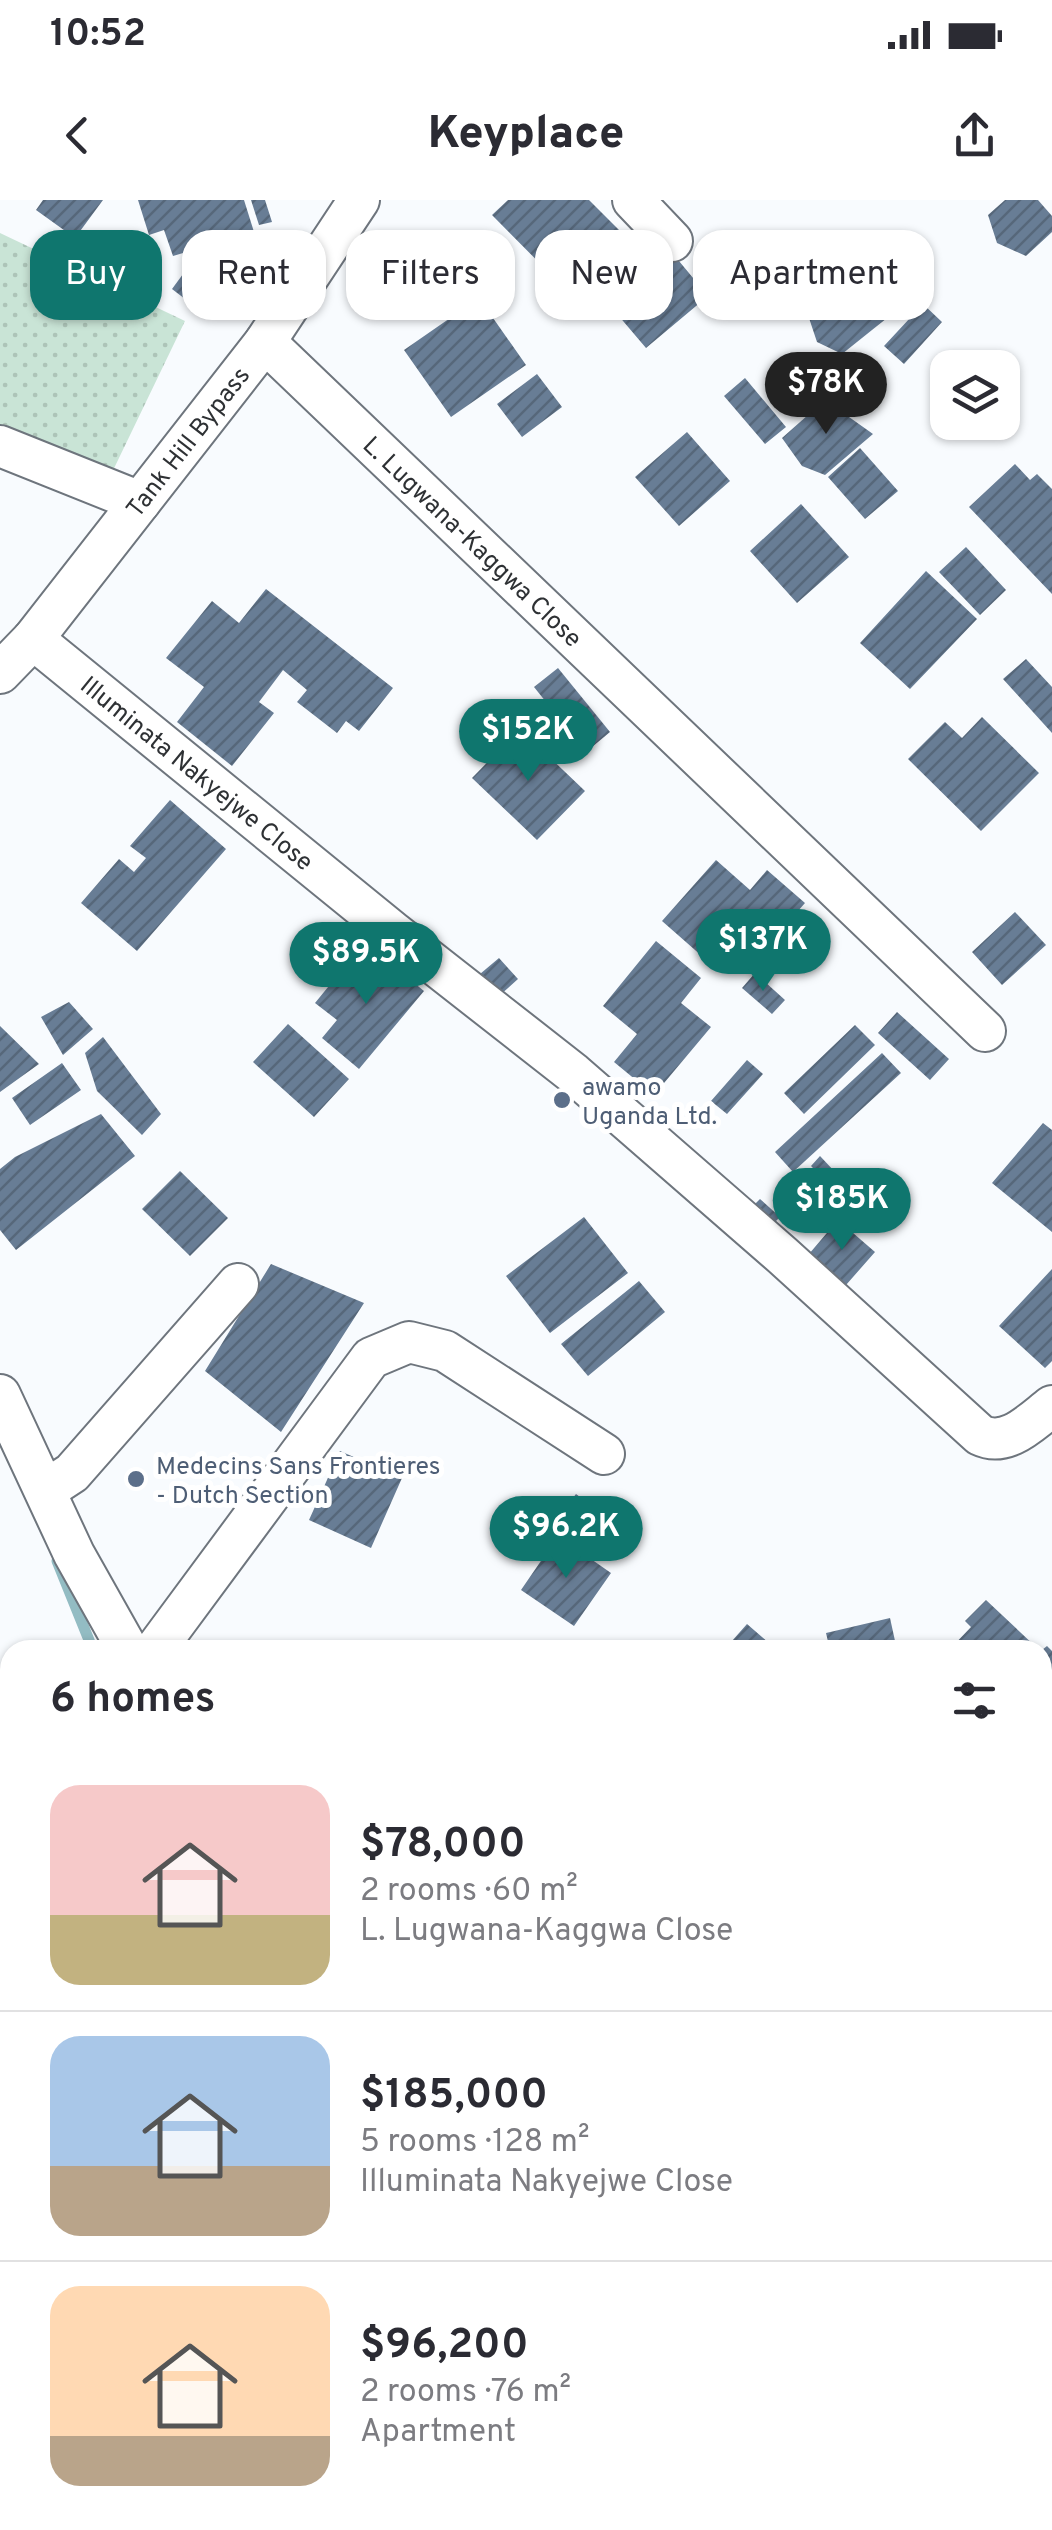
<!DOCTYPE html>
<html lang="en">
<head>
<meta charset="utf-8">
<style>
  :root { --surface:#fff; --page:#f7f7f7; --text:#2b2b33; --muted:#7c7c81; --line:#e1e1e2; --accent:#0f766e }
  body { margin:0; font-family:Overpass,sans-serif; background:var(--page); color:var(--text); height:100vh; display:flex; flex-direction:column; font-size:38px; white-space:nowrap }
  * { box-sizing:border-box; margin:0 }
  p { font-size:32px; color:var(--muted) }
  .icon { flex:none; width:55px; height:55px; fill:none; stroke:currentColor; stroke-width:2; stroke-linecap:round; stroke-linejoin:round }
  .map { position:relative; flex:1; overflow:hidden }
  .panel { position:absolute; left:0px; top:1440px; width:1052px; height:890px; display:flex; flex-direction:column; background:var(--surface); border-radius:30px 30px 0 0; box-shadow:0 2px 8px #0004 }
  .panel>* { flex:none }
  .banner { position:absolute; left:30px; top:30px; width:992px; height:90px; display:flex; gap:20px }
  .fabs { position:absolute; left:930px; top:150px; display:grid; gap:20px }
  .fabs a { display:grid; place-items:center; width:90px; height:90px; border-radius:20px; background:var(--surface); box-shadow:0 2px 8px #0004; font-size:50px }
  .price { position:absolute; translate:-50% -85px; padding:0 22px; border-radius:35px; background:var(--accent); color:#fff; font-size:32px; line-height:65px; filter:drop-shadow(0 2px 5px #0008) }
  .price::after { content:''; position:absolute; left:50%; top:60px; width:30px; height:22px; margin-left:-15px; background:inherit; clip-path:polygon(0 0,100% 0,50% 100%) }
  .price.on { background:#222; color:#fff }
  ul { padding:0; list-style:none }
  li { display:flex; align-items:center; gap:30px; height:250px; padding:0 50px }
  li+li { border-top:2px solid var(--line) }
  li span { display:grid; place-items:center; flex:none; width:280px; height:200px; border-radius:30px; color:#555 }
  li>.icon { margin-inline-start:auto }
  span .icon { width:120px; height:120px; fill:#fffc; stroke-width:1 }
  li b { font-size:42px }
  h2 { display:flex; justify-content:space-between; align-items:center; height:120px; padding:0 50px; font-size:42px }
  .tag { padding:0 35px; border-radius:30px; background:var(--surface); box-shadow:0 2px 8px #0004; font-size:35px; line-height:90px }
  .tag.on { background:var(--accent); color:#fff }
  .status { display:flex; justify-content:space-between; align-items:center; height:70px; padding:0 50px; background:var(--surface); direction:ltr }
  .status svg { height:28px; fill:currentColor }
  header { display:flex; justify-content:space-between; align-items:center; height:130px; padding:0 50px; background:var(--surface); font-size:45px; font-weight:800 }
  .map>svg:first-child { display:block }
  .grass { fill:url(#grass-dots) }
  .lines { fill:none; stroke-linecap:round; stroke-linejoin:round }
  .stream { stroke:#93bcc3; stroke-width:11 }
  .building { fill:url(#building-hatch) }
  .minor-casing { stroke:#6e757d; stroke-width:44 }
  .minor { stroke:#fff; stroke-width:40 }
  .service-dot { fill:#5c6f8a; stroke:#fff; stroke-width:4 }
  .labels { text-anchor:middle; stroke-width:10; stroke-linejoin:round; paint-order:stroke }
  .street-label { font-size:25px; fill:#2e3134; stroke:#fff }
  .service-label { font-size:25px; fill:#4e5e75; stroke:#fff; text-anchor:start }
</style>
</head>
<body>
<div class="status"><b>10:52</b><svg viewBox="0 0 49 12"><path d="M0 12V9h3v3zM5 12V6h3v6zM10 12V3h3v9zM15 12V0h3v12zM26 1h20v11H26zM47 4h2v5h-2z"/></svg></div>
<header><svg class="icon" aria-label="back" viewBox="0 0 24 24"><path d="M15 5l-7 7 7 7"/></svg>Keyplace<svg class="icon" aria-label="share" viewBox="0 0 24 24"><path d="M12 15V3M7 8l5-5 5 5M5 13v7h14v-7"/></svg></header>
<div class="map">
<svg width="1052" height="2330" viewBox="0 0 1052 2330">
  <defs>
    <pattern id="grass-dots" width="8" height="8" patternUnits="userSpaceOnUse" patternTransform="scale(2.5)"><rect width="8" height="8" fill="#c9e4d6"/><path d="M2 2h.1M6 6h.1" fill="none" stroke="#adc4b8" stroke-width="1.8" stroke-linecap="round"/></pattern>
    <pattern id="building-hatch" width="6" height="6" patternUnits="userSpaceOnUse" patternTransform="scale(2.5)"><rect width="6" height="6" fill="#687d95"/><path d="M-1 1l2-2M0 6l6-6M5 7l2-2" fill="none" stroke="#56677a"/></pattern>
  </defs>
  <rect width="100%" height="100%" fill="#f8fbfe"/>
  <path class="grass" d="M0,33L185,121L105,287L0,249Z
    M10,1821V2315L0,2319V1825Z
    M571,2320H713L708,2330H570L567,2325Z"/>
  <g class="lines">
    <path class="stream" d="M57,1361L93,1450"/>
  </g>
  <path class="building" d="M43,0H103L75,38L36,10Z
    M138,0H244L254,32L173,56L164,30L149,35Z
    M251,0H265L272,22L259,25Z
    M508,0H589L631,42L625,46L640,60L588,112L492,15Z
    M1005,0H1038L1052,16V32L1026,56L997,43L988,15Z
    M876,54L912,98L842,154L817,142L806,109Z
    M197,55L227,77L202,112L172,89Z
    M674,55L708,96L646,148L612,108Z
    M479,98L526,165L451,217L404,150Z
    M923,104L942,122L904,164L884,146Z
    M537,174L562,207L522,237L497,204Z
    M745,178L786,227L765,244L724,196Z
    M834,192L849,217L873,234L825,275L802,266L782,238Z
    M687,232L730,281L679,326L635,277Z
    M860,248L898,291L865,319L828,277Z
    M1015,264L1030,280L1037,274L1052,289V394L969,307Z
    M801,304L849,357L797,403L750,351Z
    M966,347L1006,390L980,415L939,372Z
    M926,371L977,419L910,489L860,443Z
    M266,389L393,488L359,531L346,521L337,533L297,502L307,490L283,470L259,502L274,513L232,566L177,522L204,487L166,458L212,401L239,423Z
    M1026,459L1052,487V533L1003,479Z
    M558,468L610,532L586,552L534,487Z
    M982,517L1039,573L981,631L908,559L945,522L962,538Z
    M520,529L585,591L537,640L472,578Z
    M170,600L226,649L137,751L81,703L119,659L134,672L146,658L130,646Z
    M716,660L750,690L767,670L805,703L755,760L724,733L703,757L662,721Z
    M1015,712L1046,745L1002,785L972,752Z
    M656,741L701,778L681,803L711,827L654,895L614,862L637,834L603,806Z
    M375,751L424,791L359,869L322,838L337,820L315,803L346,765L356,774Z
    M499,758L518,779L499,796L480,774Z
    M755,773L785,800L772,814L742,788Z
    M69,802L93,829L63,855L41,817Z
    M897,812L949,859L930,880L878,833Z
    M288,824L349,879L314,917L253,862Z
    M855,825L875,845L804,914L784,893Z
    M0,826L39,864L0,892Z
    M103,837L161,914L142,935L97,891L85,853Z
    M882,853L901,873L793,972L775,952Z
    M747,860L763,874L727,914L711,901Z
    M62,863L81,890L30,925L12,898Z
    M101,914L135,956L16,1050L0,1030V969L15,957Z
    M1043,923L1052,930V1032L992,983Z
    M820,956L835,972L826,981L811,966Z
    M805,969L824,991L810,1004L790,981Z
    M180,971L228,1018L190,1056L142,1009Z
    M760,999L780,1017L764,1033L744,1015Z
    M584,1017L628,1073L550,1133L506,1076Z
    M838,1020L875,1052L846,1085L809,1054Z
    M271,1064L364,1103L281,1232L205,1171Z
    M1052,1069V1161L1045,1168L999,1126Z
    M639,1081L665,1112L588,1176L561,1144Z
    M340,1251L402,1278L371,1348L309,1320Z
    M576,1294L629,1334L608,1361L555,1321Z
    M558,1336L611,1373L574,1426L521,1390Z
    M986,1400L1037,1448L949,1450L971,1427L965,1421Z
    M890,1418L897,1450H830L826,1433Z
    M747,1424L777,1450H724Z
    M1047,1446L1052,1451V1470L1042,1479V1450Z
    M5,1601L10,1625V1652L0,1654V1602Z
    M10,1713V1798L0,1801V1716Z
    M1052,1749V1776L1042,1766V1758Z
    M139,2320H162L166,2330H115Z
    M237,2320H310L315,2330H242Z
    M386,2320H460L438,2330H391Z
    M936,2320H1003L992,2330H924Z"/>
  <g class="lines">
    <defs>
      <g id="minor">
        <path d="M633,0L672,41"/>
        <path id="s1" d="M265,142L985,831"/>
        <path d="M0,246L140,302"/>
        <path id="s2" d="M33,439L393,732L573,873L782,1055L980,1235C1007,1248 1031,1222 1052,1206"/>
        <path id="s3" d="M0,473L33,439L265,142L359,0"/>
        <path d="M0,1195L74,1354L128,1450"/>
        <path d="M46,1290L72,1273L238,1084"/>
        <path d="M155,1450L371,1158L409,1142L445,1151L604,1254"/>
        <path d="M1042,1940L1052,1947"/>
        <path d="M546,2320L552,2330"/>
      </g>
    </defs>
    <use href="#minor" class="minor-casing"/>
    <use href="#minor" class="minor"/>
  </g>
  <g class="service-dot">
    <circle cx="562" cy="900" r="10"/>
    <circle cx="136" cy="1279" r="10"/>
  </g>
  <g class="labels">
    <g class="street-label">
      <text dy="9" stroke="none"><textPath href="#s3" startOffset="298">Tank Hill Bypass</textPath></text>
      <text dy="9" stroke="none"><textPath href="#s1" startOffset="288">L. Lugwana-Kaggwa Close</textPath></text>
      <text dy="9" stroke="none"><textPath href="#s2" startOffset="212">Illuminata Nakyejwe Close</textPath></text>
    </g>
    <g class="service-label">
      <text x="582" y="895">awamo<tspan x="582" dy="29">Uganda Ltd.</tspan></text>
      <text x="156" y="1274">Medecins Sans Frontieres<tspan x="156" dy="29">- Dutch Section</tspan></text>
    </g>
  </g>
</svg>
<div class="fabs">
<a><svg class="icon" aria-label="layers" viewBox="0 0 24 24"><path d="M12 4l9 5-9 5-9-5zM3 14l9 5 9-5"/></svg></a>
</div>
<b class="price on" style="left:826px;top:237px">$78K</b>
<b class="price" style="left:528px;top:584px">$152K</b>
<b class="price" style="left:763px;top:794px">$137K</b>
<b class="price" style="left:366px;top:807px">$89.5K</b>
<b class="price" style="left:842px;top:1053px">$185K</b>
<b class="price" style="left:566px;top:1381px">$96.2K</b>
<div class="banner">
<a class="tag on">Buy</a>
<a class="tag">Rent</a>
<a class="tag">Filters</a>
<a class="tag">New</a>
<a class="tag">Apartment</a>
</div>
<section class="panel">
<h2>6 homes<svg class="icon" aria-label="filters" viewBox="0 0 24 24"><path d="M4 7h16M4 17h16"/><circle cx="9" cy="7" r="2"/><circle cx="15" cy="17" r="2"/></svg></h2>
<ul>
<li><span style="background:linear-gradient(#f6c9c9 65%,#c2b280 0)"><svg class="icon" aria-label="home" viewBox="0 0 24 24"><path d="M3 11l9-7 9 7M6 9v11h12V9"/></svg></span><div><b>$78,000</b><p>2 rooms · 60 m²</p><p>L. Lugwana-Kaggwa Close</p></div></li>
<li><span style="background:linear-gradient(#a9c7e8 65%,#b9a48a 0)"><svg class="icon" aria-label="home" viewBox="0 0 24 24"><path d="M3 11l9-7 9 7M6 9v11h12V9"/></svg></span><div><b>$185,000</b><p>5 rooms · 128 m²</p><p>Illuminata Nakyejwe Close</p></div></li>
<li><span style="background:linear-gradient(#ffd9b3 75%,#b9a48a 0)"><svg class="icon" aria-label="home" viewBox="0 0 24 24"><path d="M3 11l9-7 9 7M6 9v11h12V9"/></svg></span><div><b>$96,200</b><p>2 rooms · 76 m²</p><p>Apartment</p></div></li>
</ul>
</section>
</div>
</body>
</html>
